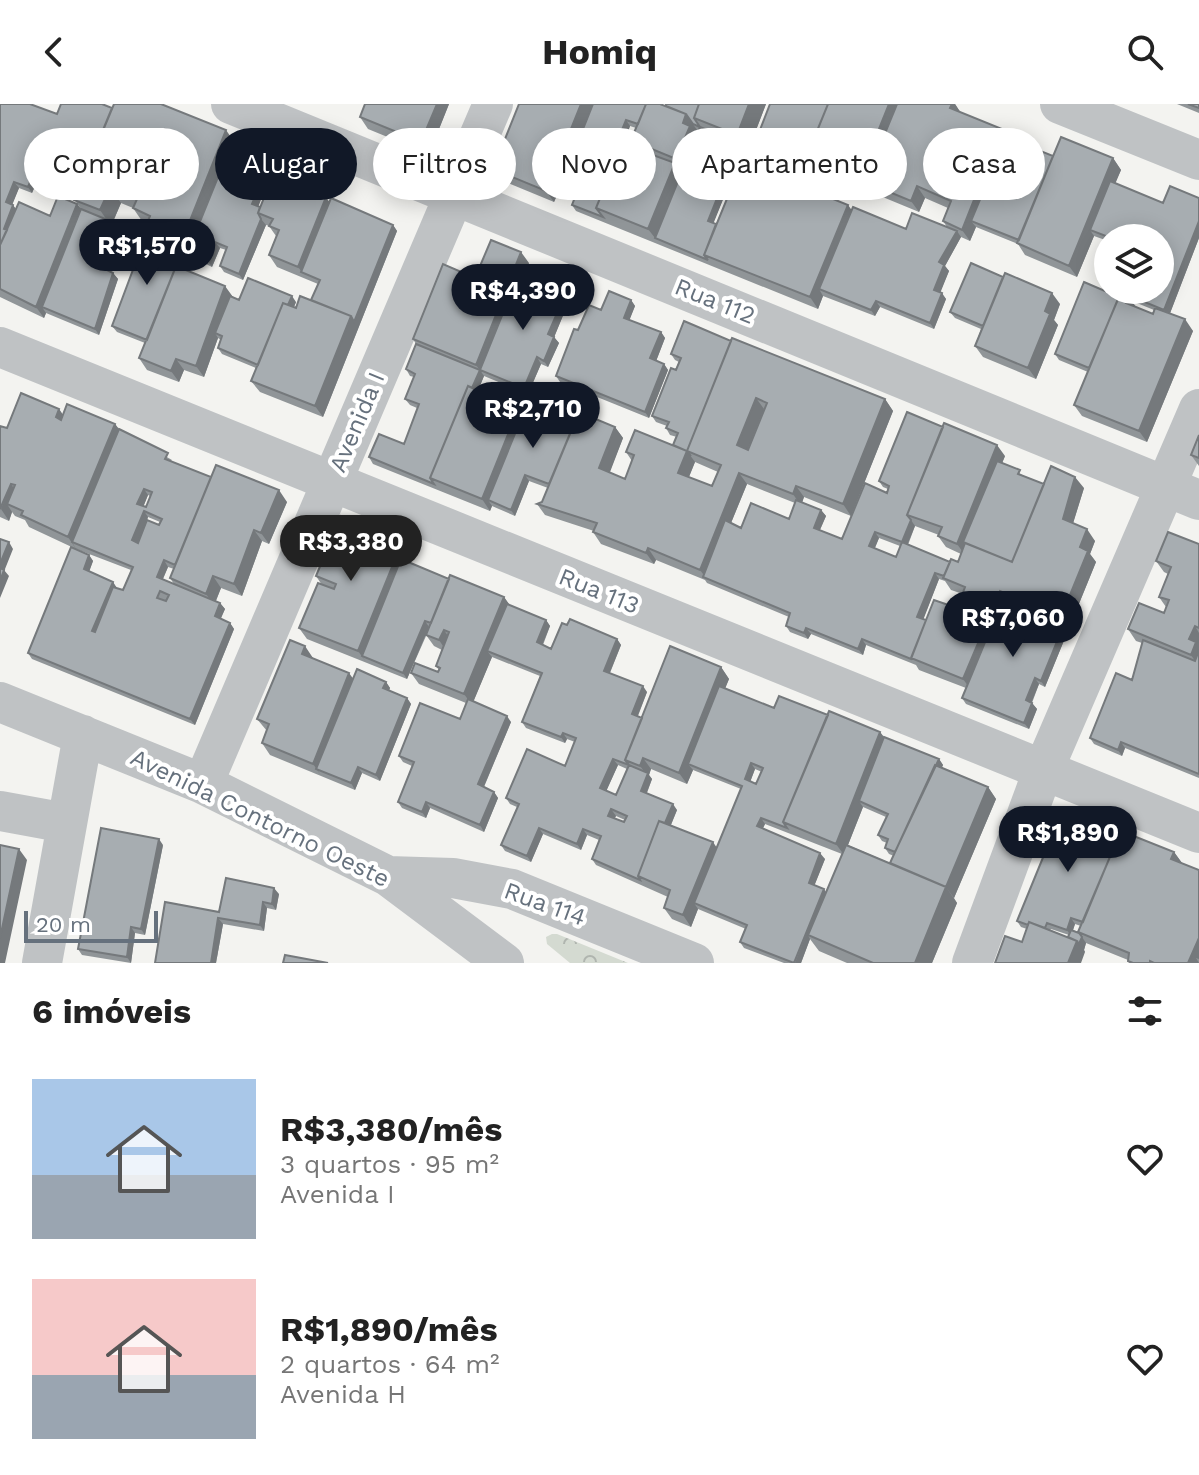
<!DOCTYPE html>
<html lang="pt">
<head>
<meta charset="utf-8">
<style>
  :root { --surface:#fff; --page:#f6f6f6; --text:#222; --muted:#767676; --accent:#111827 }
  body { margin:0; font-family:"Work Sans",sans-serif; background:var(--page); color:var(--text); height:100vh; display:flex; flex-direction:column; font-size:30px; white-space:nowrap }
  * { box-sizing:border-box; margin:0 }
  p { font-size:26px; color:var(--muted) }
  .icon { flex:none; width:44px; height:44px; fill:none; stroke:currentColor; stroke-width:2; stroke-linecap:round; stroke-linejoin:round }
  .map { position:relative; height:859px; overflow:hidden }
  .panel { display:flex; flex-direction:column; background:var(--surface); flex:1 }
  .panel>* { flex:none }
  .hud { position:absolute; left:24px; top:24px; width:1152px; height:72px; display:flex; gap:16px }
  .controls { position:absolute; left:1094px; top:120px; display:grid; gap:16px }
  .controls a { display:grid; place-items:center; width:80px; height:80px; border-radius:50%; background:var(--surface); box-shadow:0 4px 20px #0003; font-size:40px }
  .scale { position:absolute; left:24px; bottom:20px; width:134px; box-sizing:border-box; padding-left:8px; border:4px solid #66717d; border-top:0; font-size:22px; line-height:28px; white-space:nowrap; color:#66717d; -webkit-text-stroke:6px #fff; paint-order:stroke }
  .price { position:absolute; translate:-50% -68px; padding:0 18px; border-radius:28px; background:var(--accent); color:#fff; font-size:26px; line-height:52px; filter:drop-shadow(0 2px 4px #0008) }
  .price::after { content:''; position:absolute; left:50%; top:48px; width:24px; height:18px; margin-left:-12px; background:inherit; clip-path:polygon(0 0,100% 0,50% 100%) }
  .price.selected { background:#222; color:#fff }
  ul { padding:0; list-style:none }
  li { display:flex; align-items:center; gap:24px; height:200px; padding:0 32px }
  li span { display:grid; place-items:center; flex:none; width:224px; height:160px; border-radius:0px; color:#555 }
  li>.icon { margin-inline-start:auto }
  span .icon { width:96px; height:96px; fill:#fffc; stroke-width:1 }
  li b { font-size:34px }
  h2 { display:flex; justify-content:space-between; align-items:center; height:96px; padding:0 32px; font-size:34px }
  .chip { padding:0 28px; border-radius:36px; background:var(--surface); box-shadow:0 4px 20px #0003; font-size:28px; line-height:72px }
  .chip.selected { background:var(--accent); color:#fff }
  header { display:flex; justify-content:space-between; align-items:center; height:104px; padding:0 32px; background:var(--surface); font-size:36px; font-weight:700 }
  .map>svg:first-child { display:block }
  .park { fill:url(#park-crowns) }
  .lines { fill:none; stroke-linecap:round; stroke-linejoin:round }
  .street { stroke:#bfc2c4; stroke-width:40 }
  .wall { fill:#909598; fill-rule:evenodd }
  .shaded-wall { fill:#75797c }
  .building { fill:#a7adb1; stroke:#75797c; stroke-width:2; fill-rule:evenodd }
  .labels { text-anchor:middle; stroke-width:8; stroke-linejoin:round; paint-order:stroke }
  .street-label { font-size:24px; fill:#66717d; stroke:#fff }
</style>
</head>
<body>
<header><svg class="icon" aria-label="back" viewBox="0 0 24 24"><path d="M15 5l-7 7 7 7"/></svg>Homiq<svg class="icon" aria-label="search" viewBox="0 0 24 24"><circle cx="10" cy="10" r="6"/><path d="M15 15l6 6"/></svg></header>
<div class="map">
<svg width="1199" height="859" viewBox="0 0 1199 859">
  <defs>
    <pattern id="park-crowns" width="20" height="18" patternUnits="userSpaceOnUse" patternTransform="scale(2)"><rect width="20" height="18" fill="#d4dad1"/><path d="M2 6a3 3 0 1 1 6 0M12 15a3 3 0 1 1 6 0" fill="none" stroke="#b0b5af"/></pattern>
  </defs>
  <rect width="100%" height="100%" fill="#f3f3f0"/>
  <path class="park" d="M552,830H557L628,859H570L547,840L546,833Z"/>
  <g class="lines">
    <path class="street" d="M231,0L1199,396
      M1060,0L1199,56
      M0,243L1199,729
      M0,598L203,680L388,772L504,859
      M203,680L493,0
      M0,707L66,719
      M388,772L453,774L512,785L694,859
      M42,859L83,631
      M972,859L1043,667L1199,305"/>
  </g>
  <path class="wall" d="M0,0L57,10L112,4L233,36L251,44L255,50L250,63L269,75L258,102L260,103L307,62L315,73L310,87L330,98L393,121L397,127L323,313L260,288L251,277L256,264L222,250L218,244L221,236L218,234L204,273L184,266L179,278L147,266L139,254L145,239L117,228L112,222L134,165L132,162L153,134L145,124L146,121L144,120L133,104L121,99L113,118L120,121L124,127L108,167L113,169L118,175L99,231L46,209L44,214L0,193ZM42,66L68,77L64,87L69,93L74,95L81,105L77,100L50,112L16,105L12,100L19,84L32,89ZM266,121L269,122L276,132L269,151L277,163L318,180L311,196L296,204L294,203L296,198L239,196L182,164L186,153L192,155V153L212,163L220,144L226,146L220,162L224,168L243,176Z
    M449,0L429,50L368,25L360,13Z
    M766,0L748,47L736,42L729,62L906,125L947,123L943,117L948,104L925,94L919,108L873,89L868,83L866,88L814,66L811,72L757,51L753,44L955,0L960,8L1002,25L1008,34L1053,52L1113,54L1121,66L1115,79L1163,99L1199,94V134L1170,209L1193,227L1147,338L1082,312L1074,301L1088,268L1059,256L1055,250L1119,193L1127,192L1125,190L1160,134H1108V137L1094,132L1077,173L1025,151L1018,140L976,123L970,137L961,133L945,162L949,167L940,188L946,195L934,225L880,203L875,212L823,192L818,205L576,107L572,101L577,87L562,80L554,98L501,76L493,65L666,2ZM630,22L636,24L628,43L623,41ZM724,93L727,94L716,120L713,119ZM1132,197L1154,206L1153,210L1136,203Z
    M1177,0H1199V9Z
    M529,159L523,174L569,197L554,233L559,239L548,263L541,260L528,290L484,272L478,286L523,308L551,295L555,301L547,322L552,324L585,310L615,323L623,334L609,369L625,375L632,357L626,348L673,341L677,333L670,331L666,324L667,322L656,318L652,312L679,258L675,256L671,250L731,237L885,295L893,307L851,412L804,393L802,398L821,406L826,412L820,426L842,435L887,389L888,385L883,383L879,377L1005,352L1002,359L1024,372L1044,380L1084,384L1073,419L1095,437L1090,450L1096,458L1045,583L1039,580L1032,599L1037,605L1029,625L966,600L962,594L966,584L919,566L916,561L866,541L863,551L811,530L808,535L790,528L786,522L789,513L707,479L705,476L656,456L654,460L601,440L593,428L594,427L545,411L537,400L542,398L548,384L529,377L515,412L492,402L490,407L373,360L369,353L404,340L417,304L410,301L405,295L414,273L410,272L406,265L416,240L413,235L475,174ZM695,358L718,368L712,382L689,373ZM747,380L795,399L789,415L741,424L731,419ZM915,422L939,431L938,432L946,443L961,450L958,458H950L908,441ZM879,434L900,442L896,453L875,444ZM939,475L945,477L951,486L963,490L957,504L926,516L923,515Z
    M1003,173L1060,200L1054,216L1058,221L1036,275L983,253L975,242L981,225L955,214L950,208Z
    M631,196L635,202L629,216L661,228L665,234L656,257L664,260L668,266L649,314L560,278L556,272L578,226L601,206Z
    M59,305L63,311L115,320L119,325L172,356L171,357L211,373L287,398L269,440L262,437L242,492L221,484L216,497L220,499L225,505L220,515L230,519L234,525L195,621L32,555L28,549L89,451L93,457L89,467L113,478L116,484L123,486L131,466L76,445L29,423L25,416L15,412L12,408L9,417L0,413V322L7,324ZM148,391L150,392L146,403H143ZM148,413L160,418L159,421L147,417ZM168,463L174,465L170,474L174,480L163,475Z
    M1199,331V362L1191,351Z
    M1199,440V674L1125,644L1122,652L1094,640L1090,634L1132,576L1142,539L1136,537L1128,525L1164,509L1166,503L1159,493L1168,470L1164,468L1156,457Z
    M411,447L407,457L449,475L504,493L509,501L546,516L550,522L543,541L551,545L617,535L621,541L610,569L647,588L638,612L642,614L721,563L729,575L725,584L774,604L828,611L880,628L884,633L939,655L943,661L941,664L988,683L996,695L954,794L957,799L932,859H847L819,847L810,835L801,859H784L744,844L740,838L746,825L698,805L691,823L672,815L664,804L668,793L596,761L592,755L599,736L587,731L581,746L543,730L531,758L505,747L501,741L517,703L510,700L506,694L565,662L575,638L567,635L565,639L526,624L522,618L540,572L492,553L473,598L511,618L484,683L494,688L498,694L484,728L430,704L426,714L402,704L398,698L412,662L403,658L399,652L460,615L466,599L419,580L411,569L438,568L439,566L436,562L442,546L434,542L426,531L430,523L407,575L307,535L299,524L322,481L316,472ZM618,661L627,665L616,691L606,687ZM651,665L687,680L693,666L741,685L717,744L671,721L677,706L647,689L652,675L649,671ZM755,665L762,668L756,680L750,678ZM863,703L886,713L878,731L882,737L887,739L885,744L889,750L894,752L890,759L848,741ZM616,712L625,716L624,718L614,714ZM765,720L842,750L826,788L814,782L825,755L763,724Z
    M313,554L353,574L386,578L390,584L389,587L407,594L411,600L380,677L362,669L355,686L270,651L262,639L267,627L257,615Z
    M1119,731L1174,748L1182,759L1199,766V859H1129L1128,856L1086,839L1084,846L1085,848L1022,838L1027,825L1021,823L1017,817ZM1075,820L1081,822L1079,829L1073,826ZM1051,825L1069,831L1068,833L1050,826Z
    M163,741L145,831L135,829L131,859L82,851L78,845Z
    M279,790L276,806L267,804L264,827L223,820L216,859L219,808Z"/>
  <path class="shaded-wall" d="M437,0H449L429,50L421,38Z
    M581,0H594L563,77L558,74L562,80L554,98L546,87Z
    M749,0H766L748,47L737,31Z
    M889,0H902L865,78L868,83L866,88L858,77Z
    M952,0H955L961,9L950,4Z
    M686,10L697,26L695,30L701,37L687,71L676,55L683,19Z
    M626,16L630,22L622,44L617,38Z
    M165,25L176,41L158,84L147,69Z
    M1002,25L1010,37L971,117L976,123L970,137L962,126Z
    M226,26L237,42L188,147L192,153V155L181,139Z
    M732,36L736,42L727,66L723,60Z
    M251,44L255,50L248,66L244,60Z
    M1113,54L1121,66L1095,128L1090,126L1094,132L1077,173L1069,162Z
    M675,59L686,75L655,134L648,125Z
    M37,60L42,66L32,89L28,83Z
    M810,60L814,66L811,72L807,66Z
    M307,62L315,73L307,94L299,83Z
    M265,69L269,75L257,106L252,100Z
    M14,78L19,84L11,104L6,98Z
    M917,82L925,94L919,108L911,97Z
    M110,84L121,99L111,122L100,106Z
    M720,87L724,93L712,123L708,117Z
    M326,93L334,105L302,168L298,163Z
    M77,100L86,111L42,203L46,209L44,214L36,203Z
    M13,101L17,107L8,131L4,125Z
    M848,101L856,112L819,185L823,192L818,205L810,193Z
    M261,115L266,121L243,176L239,170Z
    M1199,117V134L1169,212L1164,206Z
    M120,121L124,127L107,170L103,164Z
    M393,121L397,127L323,313L315,302L351,212Z
    M957,127L961,133L945,162L949,167L939,192L934,186L939,158Z
    M215,138L220,144L212,163L208,157Z
    M182,147L186,153L180,170L174,168Z
    M521,148L529,159L486,269L480,266L484,272L476,261Z
    M113,169L118,175L99,231L95,225Z
    M225,182L233,193L215,229L218,234L204,273L196,262Z
    M942,189L946,195L934,225L930,219Z
    M1052,189L1060,200L1054,216L1058,221L1036,275L1028,264L1045,207Z
    M565,191L569,197L553,236L548,230Z
    M292,192L296,198L267,269L263,263Z
    M1129,193L1137,205L1099,273Z
    M631,196L635,202L628,220L624,214Z
    M876,197L880,203L875,212L871,206Z
    M1185,215L1193,227L1147,338L1139,327Z
    M661,228L665,234L655,260L650,254Z
    M554,233L559,239L548,263L544,257Z
    M537,253L541,260L528,290L524,284Z
    M176,255L184,266L179,278L171,267Z
    M664,260L668,266L649,314L645,308Z
    M480,266L484,272L441,379L435,376Z
    M756,294L764,305L745,352L737,341Z
    M551,295L555,301L546,326L541,320Z
    M885,295L893,307L851,412L843,400Z
    M519,303L527,314L488,396L492,402L490,407L482,395Z
    M59,305L67,317L64,325L56,313Z
    M115,320L123,331L72,438L76,445L68,433Z
    M615,323L623,334L607,376L599,364Z
    M997,341L1005,352L969,441L963,438L968,444L965,451L957,440Z
    M687,347L695,358L686,380L678,369Z
    M739,369L747,380L708,475L706,474L700,466Z
    M525,371L529,377L515,412L511,406Z
    M1075,373L1084,384L1071,426L1063,415Z
    M11,380L19,392L7,400L12,408L9,417L1,405Z
    M796,382L804,393L801,402L793,390Z
    M144,385L148,391L142,406L137,400Z
    M279,386L287,398L269,440L261,429Z
    M821,406L826,412L818,430L814,424Z
    M144,407L148,413L137,442L132,436Z
    M911,416L915,422L906,444L902,438Z
    M1087,425L1095,437L1090,450L1096,458L1045,583L1041,577L1065,518L1061,513L1080,443Z
    M254,426L262,437L242,492L234,480Z
    M875,428L879,434L873,448L869,442Z
    M403,436L411,447L368,555L362,552L366,558L358,547Z
    M9,438L13,445L3,470L0,466V460Z
    M648,444L656,456L654,460L646,449Z
    M89,451L93,457L88,471L84,465Z
    M164,456L168,463L161,479L157,473Z
    M4,466L9,472L0,494V477Z
    M935,469L939,475L922,519L917,513Z
    M213,472L221,484L214,501L206,490Z
    M113,478L117,484L96,533L92,527Z
    M1000,487L1008,498L971,586L963,575Z
    M504,493L512,504L487,547L492,553L472,601L464,590Z
    M220,499L225,505L219,519L215,512Z
    M546,516L550,522L541,544L537,538Z
    M425,517L429,523L407,575L403,569Z
    M230,519L234,525L195,621L190,615Z
    M1195,522L1199,529V563L1191,551L1189,535Z
    M806,524L811,530L808,535L804,529Z
    M444,526L452,538L447,548L439,536Z
    M617,535L621,541L608,573L604,567Z
    M862,535L866,541L863,551L858,545Z
    M305,542L313,554L310,561L302,550Z
    M721,563L729,575L694,662L688,660L693,666L687,680L679,669Z
    M349,569L357,580L316,665L321,671L313,660Z
    M1035,574L1039,580L1030,602L1026,596Z
    M386,578L390,584L387,590L383,584Z
    M643,582L647,588L636,616L632,610Z
    M407,594L411,600L380,677L376,671Z
    M1032,599L1037,605L1029,625L1024,619Z
    M507,612L511,618L482,687L478,680Z
    M880,628L888,639L859,697L863,703L844,751L836,740Z
    M563,629L567,635L565,639L561,633Z
    M1121,638L1125,644L1122,652L1118,646Z
    M643,654L651,665L649,671L652,675L645,693L641,687L647,671L640,662Z
    M613,655L618,661L605,690L600,684Z
    M939,655L943,661L904,756Z
    M751,659L755,665L749,681L745,675Z
    M358,663L362,669L355,686L351,679Z
    M988,683L996,695L954,794L946,783Z
    M494,688L498,694L484,728L480,721Z
    M426,698L430,704L426,714L422,708Z
    M673,700L677,706L648,776L642,774Z
    M611,705L616,712L613,718L608,712Z
    M761,714L765,720L761,728L757,722Z
    M539,724L543,730L531,758L527,752Z
    M583,725L587,731L581,746L577,740Z
    M159,735L163,741L145,831L141,825Z
    M713,738L721,750L694,799L698,805L691,823L683,811Z
    M19,745L27,756L5,859H0V834Z
    M1174,748L1182,759L1171,755Z
    M820,749L825,755L813,785L809,779Z
    M946,783L957,799L932,859H915Z
    M274,784L279,790L276,806L272,800Z
    M824,785L828,791L808,831L810,835L801,859H795Z
    M263,798L267,804L264,827L260,821Z
    M218,814L223,820L216,859H211Z
    M1071,814L1075,820L1071,832L1067,826Z
    M131,823L135,829L131,859L127,853Z
    M1082,833L1086,839L1084,846L1085,848L1081,859H1068L1077,837Z
    M1199,834V855L1196,854L1199,859H1188Z"/>
  <path class="building" d="M0,0H30L57,10L61,0H102L112,4L76,92L64,87L70,73L37,60L28,83L14,78L6,98L13,101L4,125L7,126L0,141Z
    M114,0H161L226,26L181,139L145,124L150,112L133,104L137,95L110,84L100,106L74,96ZM165,25L170,27L152,70L147,69Z
    M365,0H437L421,38L360,13Z
    M519,0H581L546,87L493,65Z
    M593,0H646L638,20L626,16L617,38L628,43L619,62L614,60L596,104L603,113L572,101L579,83L558,74L576,27L581,30Z
    M646,0H660L686,10L683,19L690,22L676,55L652,45L650,50L675,59L648,125L596,104L614,60L619,62L631,36Z
    M666,0H699L694,14L700,23L732,36L723,60L738,65L728,91L720,87L708,117L716,120L704,151L708,156L655,134L700,23L693,20L686,10L666,2Z
    M699,0H749L737,31L694,14Z
    M770,0H828L806,54L810,60L807,66L753,44Z
    M828,0H889L858,77L806,54Z
    M897,0H952L950,4L1002,25L962,126L943,117L951,97L917,82L911,97L865,78Z
    M1188,0H1199V4Z
    M1006,33L1053,52L1019,136L971,117Z
    M1061,33L1113,54L1069,162L1017,139Z
    M233,36L251,44L244,60L265,69L252,100L260,103L258,109L261,115L239,170L220,162L227,143L215,138L208,157L188,147Z
    M281,51L307,62L299,83L326,93L298,163L269,151L279,126L269,122L273,115L258,109Z
    M742,58L848,101L810,193L704,151Z
    M1110,77L1163,99L1170,82L1199,94V117L1164,206L1125,190L1127,186H1160V134H1111L1090,126Z
    M58,92L77,100L36,203L0,185V141L19,98L50,112Z
    M331,94L393,121L354,218L351,212L311,196L320,176L301,168Z
    M853,103L906,125L912,109L957,127L939,158L944,161L934,186L942,189L930,219L876,197L871,206L819,185Z
    M81,105L120,121L103,164L113,169L95,225L42,203Z
    M144,131L182,147L147,236L112,222L134,163L132,162Z
    M491,136L521,148L476,261L413,235L443,160L475,174Z
    M971,159L1003,173L983,222L950,208Z
    M176,162L225,182L196,262L176,255L171,267L139,254Z
    M1005,169L1052,189L1045,207L1050,210L1028,264L975,242Z
    M518,172L565,191L548,230L554,233L544,257L537,253L524,284L480,266Z
    M248,174L292,192L288,201L283,199L258,261L218,244L222,232L215,229L230,192L239,196Z
    M1084,178L1119,193L1089,264L1055,250Z
    M609,187L631,196L624,214L661,228L650,254L664,260L645,308L556,272L574,225L578,226L589,201L601,206Z
    M1120,190L1129,193L1126,199L1153,210L1155,204L1185,215L1139,327L1074,301Z
    M300,192L351,212L315,302L251,277L283,199L296,204Z
    M684,217L731,237L687,347L691,352L687,347L673,341L678,329L666,324L669,318L652,312L671,264L676,266L681,254L671,250Z
    M732,234L885,295L843,400L796,382L793,390L739,369L700,466L648,444L646,449L593,428L597,419L537,400L542,398L579,308L615,323L599,364L625,375L634,351L626,348L635,326L687,347L678,369L712,382L721,361L687,347ZM756,294L767,299L748,346L737,341Z
    M416,240L480,266L472,284L468,282L430,374L434,380L369,353L379,330L404,340L419,300L405,295L415,270L406,265Z
    M468,282L519,303L482,395L430,374Z
    M532,288L551,295L541,320L552,324L562,300L584,309L579,308L549,380L525,371L511,406L488,396Z
    M21,289L59,305L56,313L61,316L67,300L115,320L68,433L21,411L23,407L7,400L15,381L11,380L0,405V322L7,324Z
    M907,308L943,323L907,411L911,416L902,438L875,428L869,442L896,453L902,438L950,458L944,472L935,469L917,513L926,516L911,555L862,535L858,545L806,524L804,529L786,522L790,509L703,473L725,416L741,424L751,399L789,415L796,396L821,406L814,424L842,435L865,379L887,389L889,382L879,377Z
    M944,319L997,341L957,440L938,432L942,423L907,411Z
    M119,325L168,349L165,355L211,373L175,461L164,456L157,473L220,499L215,512L230,519L190,615L28,549L71,443L89,451L84,465L113,478L92,527L95,528L113,483L123,486L133,463L72,438ZM144,385L152,388L146,403L137,400ZM144,407L162,415L159,421L147,416L138,439L132,436ZM160,487L169,491L166,497L157,494Z
    M1199,331V354L1191,351Z
    M997,357L1020,366L1018,370L1044,380L1012,458L963,438Z
    M216,361L279,386L261,429L254,426L234,480L213,472L206,490L170,474Z
    M1051,362L1075,373L1063,415L1087,425L1080,443L1088,447L1061,513L1000,487L963,575L911,554L934,496L957,504L965,483L943,474L951,455L958,458L965,439L1012,458Z
    M341,412L403,436L358,547L299,524L318,479L334,485L336,480L316,472Z
    M1168,428L1199,440V524L1195,522L1189,535L1196,538L1191,551L1128,525L1139,499L1164,509L1169,496L1159,493L1171,463L1156,457Z
    M0,435L9,438L0,460Z
    M401,455L449,475L431,519L425,517L403,569L362,552Z
    M0,464L4,466L0,477Z
    M450,471L504,493L464,590L411,569L415,559L438,568L440,564L436,562L449,528L444,526L439,536L426,531Z
    M1004,492L1065,518L1041,577L1035,574L1026,596L1032,599L1024,619L962,594Z
    M507,500L546,516L537,538L551,545L562,519L567,521L570,515L617,535L604,567L643,582L632,610L642,614L625,656L629,661L613,655L600,684L616,691L629,661L648,669L641,687L673,700L665,719L659,717L638,772L640,776L592,755L601,732L583,725L577,740L539,724L527,752L501,741L519,700L506,694L527,645L565,662L576,634L563,629L561,633L522,618L542,569L487,547ZM611,705L627,712L624,718L608,712Z
    M290,536L305,542L302,550L349,569L313,660L262,639L269,620L257,615Z
    M1143,536L1195,557L1199,546V670L1121,638L1118,646L1090,634L1116,569L1132,576Z
    M670,542L721,563L679,669L643,654L640,662L625,656Z
    M357,565L386,578L383,584L407,594L376,671L358,663L351,679L316,665Z
    M719,582L774,604L779,592L828,611L783,718L787,724L761,714L757,722L820,749L809,779L824,785L794,859L740,838L747,821L694,799L742,682L688,660ZM751,659L763,664L756,680L745,675Z
    M468,595L507,612L478,680L494,688L480,721L426,698L422,708L398,698L414,658L399,652L420,599L460,615Z
    M829,607L880,628L836,740L783,718Z
    M884,633L939,655L895,748L885,744L888,735L878,731L888,710L859,697Z
    M935,661L988,683L946,783L890,759Z
    M1064,709L1119,731L1083,818L1071,814L1067,826L1047,819L1045,824L1029,818L1028,821L1017,817L1060,712Z
    M659,717L713,738L683,811L664,804L670,786L638,772Z
    M101,724L159,735L141,825L131,823L127,853L78,845Z
    M1121,727L1174,748L1171,755L1199,766V834L1188,859H1154L1150,857V859H1133L1128,857L1129,849L1078,828Z
    M0,741L19,745L0,834Z
    M846,741L946,783L915,859H873L808,831Z
    M226,774L274,784L272,800L263,798L260,821L218,814L211,859H155L165,798L219,808Z
    M1029,818L1077,837L1068,859H995L1005,832L1022,838Z
    M1071,826L1079,829L1082,833L1079,840L1077,837L1068,833Z
    M285,851L328,859H283Z"/>
  <g class="labels">
    <g class="street-label">
      <text transform="translate(715 197) rotate(22)" y="8">Rua 112</text>
      <text transform="translate(357 318) rotate(-67)" y="8">Avenida I</text>
      <text transform="translate(599 487) rotate(22)" y="8">Rua 113</text>
      <text transform="translate(260 714) rotate(26)" y="8">Avenida Contorno Oeste</text>
      <text transform="translate(545 800) rotate(20)" y="8">Rua 114</text>
    </g>
  </g>
</svg>
<div class="controls">
<a><svg class="icon" aria-label="layers" viewBox="0 0 24 24"><path d="M12 4l9 5-9 5-9-5zM3 14l9 5 9-5"/></svg></a>
</div>
<div class="scale">20 m</div>
<b class="price" style="left:147px;top:183px">R$1,570</b>
<b class="price" style="left:523px;top:228px">R$4,390</b>
<b class="price" style="left:533px;top:346px">R$2,710</b>
<b class="price selected" style="left:351px;top:479px">R$3,380</b>
<b class="price" style="left:1013px;top:555px">R$7,060</b>
<b class="price" style="left:1068px;top:770px">R$1,890</b>
<div class="hud">
<a class="chip">Comprar</a>
<a class="chip selected">Alugar</a>
<a class="chip">Filtros</a>
<a class="chip">Novo</a>
<a class="chip">Apartamento</a>
<a class="chip">Casa</a>
</div>
</div>
<section class="panel">
<h2>6 imóveis<svg class="icon" aria-label="filters" viewBox="0 0 24 24"><path d="M4 7h16M4 17h16"/><circle cx="9" cy="7" r="2"/><circle cx="15" cy="17" r="2"/></svg></h2>
<ul>
<li><span style="background:linear-gradient(#a9c7e8 60%,#9aa5b1 0)"><svg class="icon" aria-label="home" viewBox="0 0 24 24"><path d="M3 11l9-7 9 7M6 9v11h12V9"/></svg></span><div><b>R$3,380/mês</b><p>3 quartos · 95 m²</p><p>Avenida I</p></div><svg class="icon" aria-label="heart" viewBox="0 0 24 24"><path d="M12 20l-8-8c-3-5 5-10 8-4 3-6 11-1 8 4z"/></svg></li>
<li><span style="background:linear-gradient(#f6c9c9 60%,#9aa5b1 0)"><svg class="icon" aria-label="home" viewBox="0 0 24 24"><path d="M3 11l9-7 9 7M6 9v11h12V9"/></svg></span><div><b>R$1,890/mês</b><p>2 quartos · 64 m²</p><p>Avenida H</p></div><svg class="icon" aria-label="heart" viewBox="0 0 24 24"><path d="M12 20l-8-8c-3-5 5-10 8-4 3-6 11-1 8 4z"/></svg></li>
</ul>
</section>
</body>
</html>
